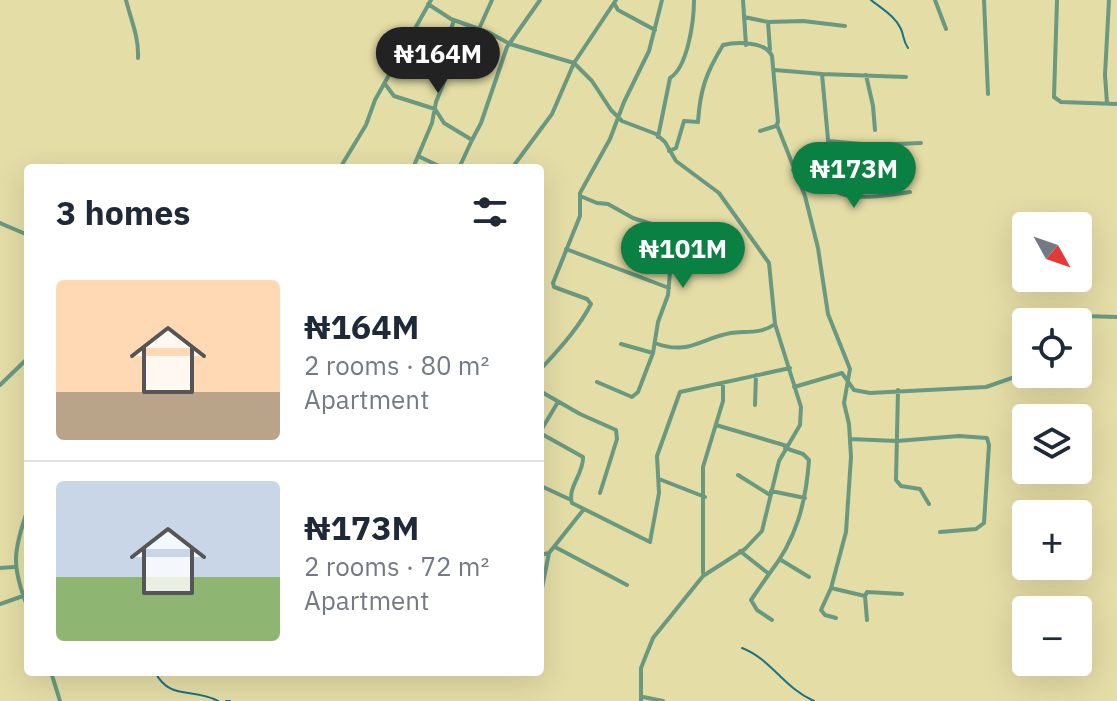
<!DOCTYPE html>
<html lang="en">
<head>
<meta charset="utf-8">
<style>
  :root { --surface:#fff; --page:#f6f6f7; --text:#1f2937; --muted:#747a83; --line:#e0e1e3; --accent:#0b8043 }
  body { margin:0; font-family:"IBM Plex Sans",sans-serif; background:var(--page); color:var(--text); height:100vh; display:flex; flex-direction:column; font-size:30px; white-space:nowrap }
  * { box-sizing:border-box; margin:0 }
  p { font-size:26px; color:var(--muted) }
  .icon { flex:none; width:44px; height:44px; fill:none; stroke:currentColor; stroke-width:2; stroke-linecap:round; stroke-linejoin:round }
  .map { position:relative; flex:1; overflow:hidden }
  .panel { position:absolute; left:24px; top:164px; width:520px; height:512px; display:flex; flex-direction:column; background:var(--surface); border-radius:8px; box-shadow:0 8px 32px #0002 }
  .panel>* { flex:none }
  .needle { width:52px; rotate:130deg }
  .controls { position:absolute; left:1012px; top:212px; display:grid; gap:16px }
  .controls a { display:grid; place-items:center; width:80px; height:80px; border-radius:8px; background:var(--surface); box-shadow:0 8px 32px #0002; font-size:40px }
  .price { position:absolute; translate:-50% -68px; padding:0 18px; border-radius:28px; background:var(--accent); color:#fff; font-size:26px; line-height:52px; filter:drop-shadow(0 2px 4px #0008) }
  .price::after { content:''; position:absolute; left:50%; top:48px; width:24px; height:18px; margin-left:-12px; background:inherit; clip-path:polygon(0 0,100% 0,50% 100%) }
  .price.selected { background:#222; color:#fff }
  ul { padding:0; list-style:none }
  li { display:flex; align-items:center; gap:24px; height:200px; padding:0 32px }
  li+li { border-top:2px solid var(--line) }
  li span { display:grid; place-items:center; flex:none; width:224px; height:160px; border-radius:8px; color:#555 }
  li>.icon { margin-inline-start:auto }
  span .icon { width:96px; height:96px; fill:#fffc; stroke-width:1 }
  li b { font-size:34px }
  h2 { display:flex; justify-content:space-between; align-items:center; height:96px; padding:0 32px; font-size:34px }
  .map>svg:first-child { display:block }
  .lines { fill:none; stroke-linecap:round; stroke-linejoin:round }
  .stream { stroke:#1c7285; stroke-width:2 }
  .street { stroke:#699980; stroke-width:4 }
</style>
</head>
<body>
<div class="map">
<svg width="1117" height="701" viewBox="0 0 1117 701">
  <rect width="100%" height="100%" fill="#e4dda6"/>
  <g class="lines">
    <path class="stream" d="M871,0C882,9 895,16 901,29C904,36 903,41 908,48
      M742,648C771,659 784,688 814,701
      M155,672C170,701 192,687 218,701
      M226,701H230"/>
    <path class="street" d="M126,0C131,20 139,37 138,58
      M743,0L746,45
      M935,0L946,29
      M984,0L988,94
      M1057,0L1054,97L1061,102L1117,104
      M614,3L618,10L655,30
      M428,4L451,19L490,33L510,44L574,63L592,81L611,110L622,121L656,134L665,142L676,161L719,193L769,263L775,324L801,407L800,425L779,461L762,531L745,549L703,576L653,638L641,668V701
      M744,17L768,22L770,50
      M768,22L803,21L845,26
      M479,29L492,0
      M775,70L822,74
      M866,75L873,106L875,130
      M385,84L394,96L435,109L444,123L472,140L481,123L507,47L540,0
      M1107,103L1105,75L1109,0
      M777,125L805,196L818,248L828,314L850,369L844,403L849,424L851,457L846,532L831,588L821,610L825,615L836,618
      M658,137L670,78C688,67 694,20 694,0
      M828,141L873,145L921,143
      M669,151L676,148L684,121L698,122C700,90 706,73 723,45C736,42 766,41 772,56L778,122L776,126L760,131
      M418,156L443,168
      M340,168L366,125L375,100L431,0
      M413,168L432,123L436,102L454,57L446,44L454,20
      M459,168L472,140
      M512,168L552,114L574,63L616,0
      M793,170L831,172L822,74L906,77
      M831,172L834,190C849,202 891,195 910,192
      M580,196L597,203L608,204L633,218L673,231V238L668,295L658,322L653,353L638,392L632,397L597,382
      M0,223L28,235
      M566,249L669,288
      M1072,322L1083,316L1117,317
      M655,343C688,356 701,338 731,333C746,331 762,334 775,324
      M621,344L653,353
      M540,370C559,349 578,329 591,304L587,299L554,287L553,283L580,216V193L610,139L624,102L649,51L662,0
      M1040,374H1060
      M0,385L28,358
      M794,387L842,373L854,390L870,393L986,387L1026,373
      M898,390L896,480L901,486L920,489L929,504
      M540,391L580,414L616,430L617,439L600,493
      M755,405L756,375
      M716,425L787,446
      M540,432L558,402
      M540,433L583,457C584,473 567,488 572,503L650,542L659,493L657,456L680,392L790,368
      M850,439L897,441L959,436L987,438L989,445L984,523L976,529L940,532
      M738,475L770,495
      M659,479L705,497
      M541,486L569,499
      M771,491L805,498
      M28,509C13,551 11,566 28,608
      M555,547L627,585
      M740,551L769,574L751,600L757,610L772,620
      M540,555L549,553
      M781,560L809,577
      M0,568L14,567
      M703,573V467L723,401V383
      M769,574C796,540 806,503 809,460L803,454L785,448
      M831,588L865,596L867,620
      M865,596L867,592L902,594
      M540,598L549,553L584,509
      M0,604L23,596
      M51,672L60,701
      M643,697L663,701"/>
  </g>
</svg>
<div class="controls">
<a><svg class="needle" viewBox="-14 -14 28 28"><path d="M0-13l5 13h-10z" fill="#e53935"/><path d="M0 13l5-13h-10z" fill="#747a83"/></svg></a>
<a><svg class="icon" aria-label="locate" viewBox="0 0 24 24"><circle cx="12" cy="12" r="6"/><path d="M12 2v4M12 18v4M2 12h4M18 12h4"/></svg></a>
<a><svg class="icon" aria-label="layers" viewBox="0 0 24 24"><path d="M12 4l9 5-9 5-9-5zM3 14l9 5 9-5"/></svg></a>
<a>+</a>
<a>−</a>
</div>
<b class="price selected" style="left:438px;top:95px">₦164M</b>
<b class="price" style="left:854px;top:210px">₦173M</b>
<b class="price" style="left:683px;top:290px">₦101M</b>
<section class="panel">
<h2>3 homes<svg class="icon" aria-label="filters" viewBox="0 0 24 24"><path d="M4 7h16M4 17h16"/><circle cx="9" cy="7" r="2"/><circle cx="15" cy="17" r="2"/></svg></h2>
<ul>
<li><span style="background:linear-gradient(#ffd9b3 70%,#b9a48a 0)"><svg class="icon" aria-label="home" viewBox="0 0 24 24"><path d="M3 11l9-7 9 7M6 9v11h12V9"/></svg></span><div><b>₦164M</b><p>2 rooms · 80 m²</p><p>Apartment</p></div></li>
<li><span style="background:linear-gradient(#c9d6e8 60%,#8fb573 0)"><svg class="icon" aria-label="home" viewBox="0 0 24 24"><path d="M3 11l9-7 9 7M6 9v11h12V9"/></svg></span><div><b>₦173M</b><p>2 rooms · 72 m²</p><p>Apartment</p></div></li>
</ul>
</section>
</div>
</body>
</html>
